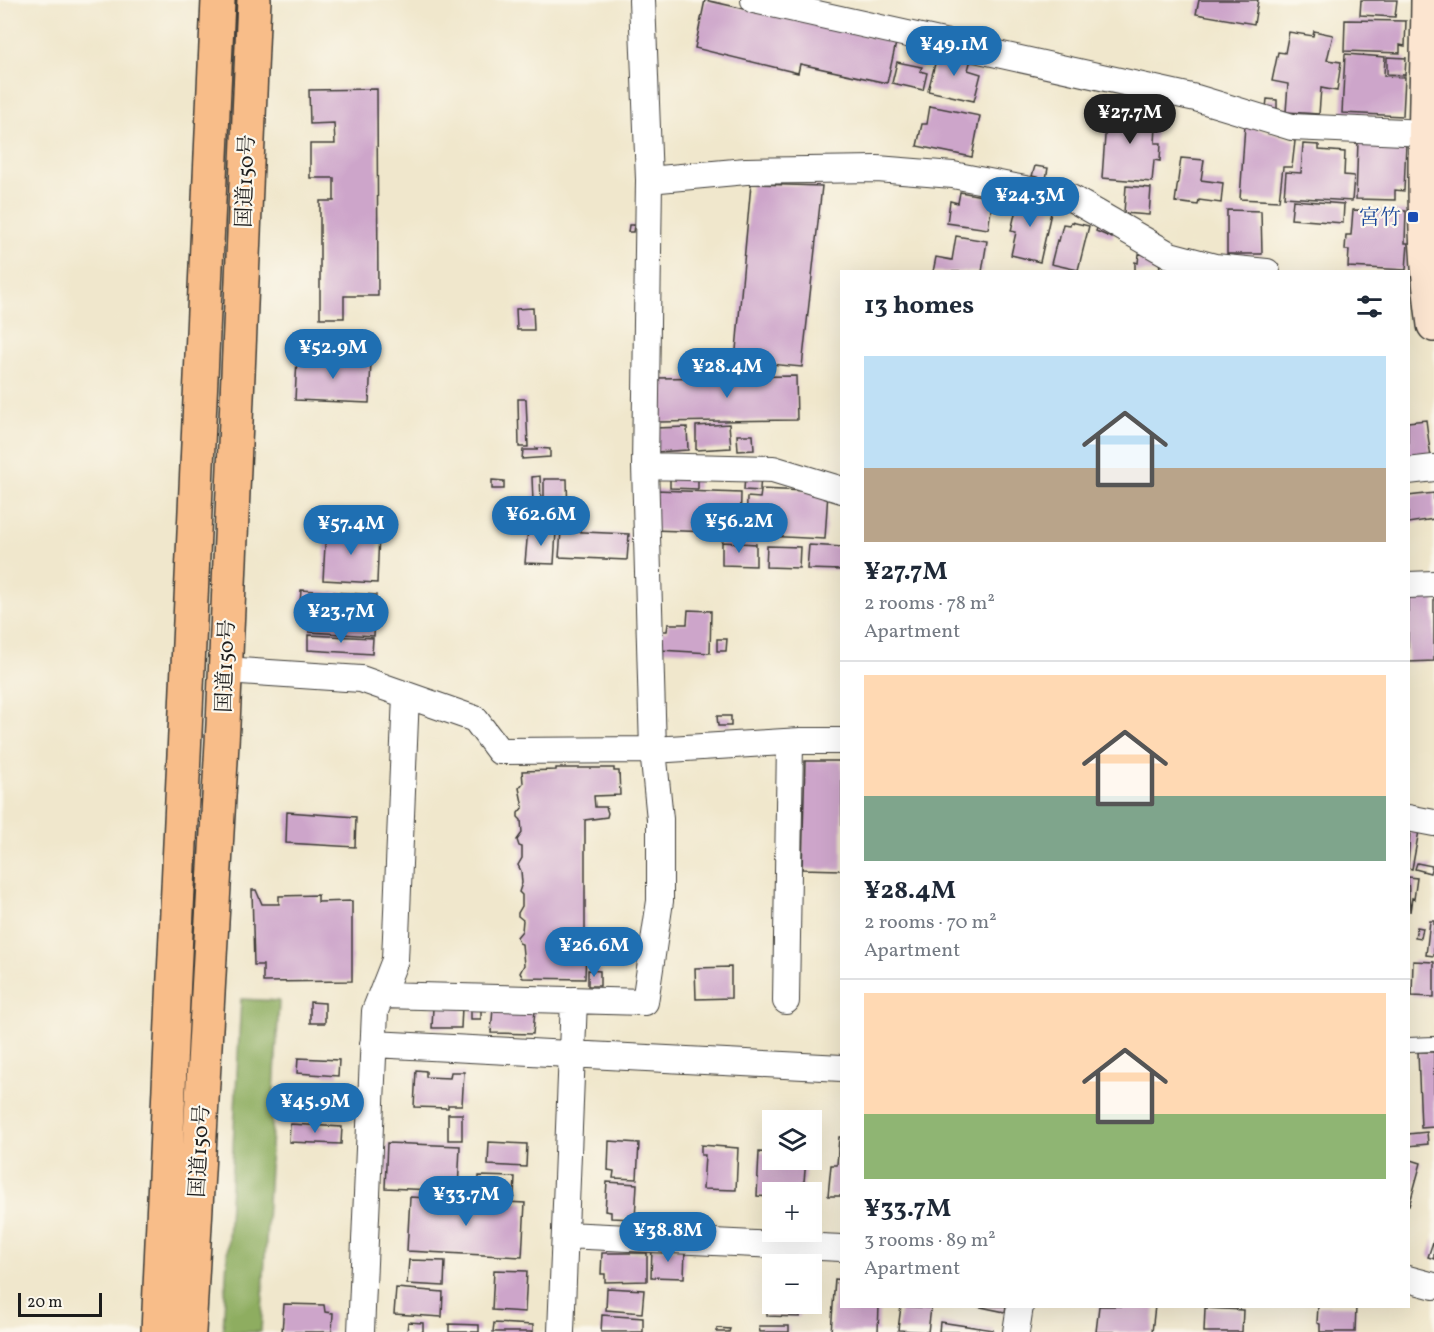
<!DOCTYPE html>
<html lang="en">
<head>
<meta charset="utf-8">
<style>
  :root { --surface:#fff; --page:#f6f6f7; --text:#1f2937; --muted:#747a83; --line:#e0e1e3; --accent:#1f6fb2 }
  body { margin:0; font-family:Vollkorn,"Noto Serif JP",serif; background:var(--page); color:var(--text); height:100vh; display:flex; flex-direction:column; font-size:22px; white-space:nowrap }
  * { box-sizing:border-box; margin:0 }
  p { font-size:20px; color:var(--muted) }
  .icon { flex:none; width:33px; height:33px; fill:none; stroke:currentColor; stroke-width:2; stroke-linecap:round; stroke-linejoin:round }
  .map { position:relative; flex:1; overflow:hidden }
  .details { position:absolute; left:840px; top:270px; width:570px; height:1038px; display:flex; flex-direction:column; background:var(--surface); border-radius:0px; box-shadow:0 6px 24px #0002 }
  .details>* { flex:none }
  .fabs { position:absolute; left:762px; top:1110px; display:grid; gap:12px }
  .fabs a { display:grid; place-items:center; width:60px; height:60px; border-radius:0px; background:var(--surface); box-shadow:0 6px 24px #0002; font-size:30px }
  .scale { position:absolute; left:18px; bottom:15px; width:84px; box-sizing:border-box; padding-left:6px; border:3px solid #1c1c1c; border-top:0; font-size:16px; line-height:21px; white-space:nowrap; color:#1c1c1c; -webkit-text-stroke:4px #fbf7ec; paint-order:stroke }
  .price { position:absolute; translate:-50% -51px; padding:0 14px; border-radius:21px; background:var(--accent); color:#fff; font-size:20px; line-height:39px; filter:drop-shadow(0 2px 3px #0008) }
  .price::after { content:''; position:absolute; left:50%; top:36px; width:18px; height:14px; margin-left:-9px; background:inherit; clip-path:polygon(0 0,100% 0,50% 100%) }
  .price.active { background:#222; color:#fff }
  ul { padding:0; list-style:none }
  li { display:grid; align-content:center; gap:12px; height:318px; padding:0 24px }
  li+li { border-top:2px solid var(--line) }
  li span { display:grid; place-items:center; height:186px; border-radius:0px; color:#555 }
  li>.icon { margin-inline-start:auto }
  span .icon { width:108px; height:108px; fill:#fffc; stroke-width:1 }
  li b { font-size:26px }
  h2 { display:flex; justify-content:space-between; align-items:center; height:72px; padding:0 24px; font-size:26px }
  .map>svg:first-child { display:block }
  .forest { fill:#8ead61; stroke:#55643e; stroke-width:1.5 }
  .building { fill:#cda5ca }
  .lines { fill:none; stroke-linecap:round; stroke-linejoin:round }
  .lane-casing { stroke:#3c3a36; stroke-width:16 }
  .street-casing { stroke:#3c3a36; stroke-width:28 }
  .secondary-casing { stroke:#3c3a36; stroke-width:36 }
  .highway-casing { stroke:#3c3a36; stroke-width:36 }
  .lane { stroke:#fff; stroke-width:14 }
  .street { stroke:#fff; stroke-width:26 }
  .secondary { stroke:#fce5d0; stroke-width:33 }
  .highway { stroke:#f8bd89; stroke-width:33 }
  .transit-dot { fill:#1a4fb4; stroke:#fbf7ec; stroke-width:2 }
  .labels { text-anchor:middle; stroke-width:4.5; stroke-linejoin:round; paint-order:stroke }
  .street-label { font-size:21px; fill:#1c1c1c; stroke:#fbf7ec }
  .transit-label { font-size:21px; fill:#164399; stroke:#fbf7ec; text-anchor:end }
</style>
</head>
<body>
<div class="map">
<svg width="1434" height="1332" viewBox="0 0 1434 1332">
  <rect width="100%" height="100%" fill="#fbf7ec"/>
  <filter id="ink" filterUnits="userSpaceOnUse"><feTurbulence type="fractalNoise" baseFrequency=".0167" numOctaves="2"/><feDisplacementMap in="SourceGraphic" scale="12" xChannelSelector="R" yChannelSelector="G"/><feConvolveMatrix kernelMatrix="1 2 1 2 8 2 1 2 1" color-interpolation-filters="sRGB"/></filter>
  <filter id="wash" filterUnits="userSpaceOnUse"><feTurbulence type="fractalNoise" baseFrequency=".008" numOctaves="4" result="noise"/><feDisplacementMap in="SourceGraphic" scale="24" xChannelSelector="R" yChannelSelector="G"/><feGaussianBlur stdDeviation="1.35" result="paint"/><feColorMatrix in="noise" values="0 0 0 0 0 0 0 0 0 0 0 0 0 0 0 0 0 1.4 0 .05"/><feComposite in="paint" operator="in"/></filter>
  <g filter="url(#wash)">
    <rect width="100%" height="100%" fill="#f0e7cc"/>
    <path class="forest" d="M241,999L279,1001L261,1332H223Z"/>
    <g id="blocks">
      <path class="building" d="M705,0L896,43L887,83L800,64L798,73L695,48Z
        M1199,0H1258L1254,24L1196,14Z
        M1361,0H1397L1395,17L1360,15Z
        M1345,20L1406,21L1405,46L1400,45V53L1344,51Z
        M1314,31L1333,35L1327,60L1341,62L1337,91L1321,88L1319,114L1286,112L1288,84L1272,81L1278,52L1285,53L1289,32L1313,36Z
        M938,52L972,56L968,70L981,74L974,101L928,91Z
        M1345,54L1385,57L1384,76L1405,77L1403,116L1342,113Z
        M1387,57L1406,58L1405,75L1387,74Z
        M897,62L922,67L920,71L927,73L923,90L892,83Z
        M377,89L378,296H344V318H320V201H334V178H310V144H335L334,123L310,124L309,90Z
        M1267,99L1277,100V109L1266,108Z
        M930,106L980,116L972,157L917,146L922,124H927Z
        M1107,108L1157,112L1155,143H1161L1160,161L1154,160L1152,182L1102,178Z
        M1245,125L1295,141L1292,167H1283L1279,201L1240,199Z
        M1358,141L1406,143L1404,191L1395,190V200L1356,199Z
        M1303,144L1319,145V150L1345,152L1344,175L1354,176L1352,201L1284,197L1286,172L1301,173Z
        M1181,158L1204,160L1201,180L1223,183L1221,203L1199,200L1198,205L1175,202Z
        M1035,166L1048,168L1046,179L1032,176Z
        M751,184L822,186L802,367L735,361Z
        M1126,186L1151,188L1149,215L1124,213Z
        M960,192L993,198L988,229L947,223L950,201L958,203Z
        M1019,196L1044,201L1043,206L1052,208L1040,262L1011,255L1016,232L1011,231Z
        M1293,200L1344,204L1343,223L1291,219Z
        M1227,210L1261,211L1262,254H1227Z
        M1353,210L1406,211L1405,243H1408L1406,270L1348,267L1349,250H1345L1346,235H1351Z
        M1101,219L1117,225L1112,238L1096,231Z
        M1071,222L1089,226L1078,270L1051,264L1057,240L1059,241L1063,224L1070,225Z
        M629,225H634L633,232H628Z
        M956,236L987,241L982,272H933L936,257L952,260Z
        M1139,254L1159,256L1160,272H1135V262L1138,263Z
        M533,308L534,330H517L516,309Z
        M297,358L371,361L369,403L295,400Z
        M796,376L797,420L658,422L657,378Z
        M518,399H526L528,447H519Z
        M1426,420L1431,458L1408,461V422Z
        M729,424L731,448L696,450V426Z
        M687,427L688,450L655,452L654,428Z
        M737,435H753L754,450L738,451Z
        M536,448L550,449V457L522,459L523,450H537Z
        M670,472L698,473V489L670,488Z
        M745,474L761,476L760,489L828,492L825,539L746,535L747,497L760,498L761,491L744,490Z
        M540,476L541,501L533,502L532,477Z
        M544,479H567L568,518L539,519V502H544Z
        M492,480L504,481V489H492Z
        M655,490L741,493L740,533L653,530Z
        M1434,493V519L1408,523V496Z
        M536,509L537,524H532L531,510Z
        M326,529L379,533L377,583L323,580Z
        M528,529L556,531L554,564L525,563Z
        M561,531L629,534L627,560L559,557Z
        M722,542L756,544V566L722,565Z
        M809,545L842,547V570L807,569Z
        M767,546L800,547L799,568L766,567Z
        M301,590L376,595L374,636L309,632L310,618L299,617Z
        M1434,590V661L1408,662V592Z
        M688,610L711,611L710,653L660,650L661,631H667L668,624H687Z
        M308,635L373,638L372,654L308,650Z
        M717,639H727L726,651H717Z
        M717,716H731V726H718Z
        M805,761H842V870L802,869Z
        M556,768H614V771H619L620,795L594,796L595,807H606L608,813L607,817L585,820V937H597L601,938L603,943L600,948L586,949L585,979L523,978L520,973L524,965L522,944L519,943L517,937L522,931L523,920L518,916V913L522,906V895L519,892L522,883L521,871L518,865L522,858V847L519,846L517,840L522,833L521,820L518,817V813L523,807L519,788L523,783L522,771L556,770Z
        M287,812L356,817L355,847L286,843Z
        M1410,830L1419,831L1412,869L1408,868Z
        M1417,863L1432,866L1430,873L1415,869Z
        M1408,877L1417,878L1414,899L1412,898L1410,912Z
        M252,890H256L262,904H279V896L318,895V902L352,901V981L263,982V965H254Z
        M1430,921H1434V956L1426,955Z
        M1417,927L1423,928L1421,938L1415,937Z
        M1413,961L1434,962V997L1412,996Z
        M731,967V998L696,999L695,968Z
        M588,970L600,971V986H588Z
        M310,1002L325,1003V1023H310Z
        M433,1007H462L461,1028H432Z
        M471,1008L481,1009V1019H471Z
        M493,1008L535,1009L533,1034L491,1033Z
        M1418,1052H1434V1127L1421,1128Z
        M298,1058L339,1060L338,1076L297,1073Z
        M416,1070L426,1071V1077L450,1078L451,1072H464L462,1105H448V1108L414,1107Z
        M448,1114H462V1140H448Z
        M290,1124L342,1127L341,1144L289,1142Z
        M1427,1132L1428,1144L1408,1146V1134Z
        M839,1137H842V1196H828L831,1165H837Z
        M609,1141L639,1143L637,1179L613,1178L614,1171L608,1170Z
        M489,1142L527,1144L526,1167L488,1165Z
        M387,1143L460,1146L458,1191L385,1188Z
        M701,1145L738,1148L736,1190L703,1189L705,1155H701Z
        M759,1152L772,1153V1160H806L803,1192H772V1197L757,1196Z
        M1408,1159L1421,1163L1409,1206H1408Z
        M479,1176L515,1177L514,1197L478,1195Z
        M607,1182L637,1184L635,1219L611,1218V1212L605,1211Z
        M410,1197L525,1203L522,1257L407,1251Z
        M1434,1239V1259L1428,1257Z
        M652,1249H685L684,1278L651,1277Z
        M602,1253H647V1281L605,1282V1274H601Z
        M409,1260L445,1261L444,1286L407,1284Z
        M494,1270L527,1271L525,1312L492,1310Z
        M767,1273H772V1304H800V1317L767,1316Z
        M835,1279L842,1280V1306H879L878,1332H831Z
        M396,1288L443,1292L442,1317L394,1314Z
        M607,1288L644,1290L642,1313L606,1310Z
        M284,1304L324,1305L325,1312L333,1313L332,1332H282Z
        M901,1306L931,1308L928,1332L898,1330Z
        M976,1306H1006L1005,1312Z
        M1099,1306H1155L1152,1332H1096Z
        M1318,1306H1356L1355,1332H1320V1324L1317,1323Z
        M1205,1308L1243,1310L1242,1332H1204Z
        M602,1315L643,1318V1332H601Z
        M408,1322L423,1323V1332H407Z
        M940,1322L993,1330V1332H939Z
        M494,1323L533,1325V1332H493Z
        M449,1324L479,1325V1332H449Z
        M759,1326H789V1332H760Z
        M717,1328L730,1329L729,1332H717Z"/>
    </g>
  </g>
  <g filter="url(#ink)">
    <use href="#blocks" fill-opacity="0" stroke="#3c3a36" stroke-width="1.5"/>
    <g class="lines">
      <defs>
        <path id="lane" d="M1408,1045L1434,1044"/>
        <path id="street" d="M754,0L1196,98L1292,127L1426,133
          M649,180L746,171L877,169L953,175L1071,198L1170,255L1215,267L1267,272
          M645,466L773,469L842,490
          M1408,471L1434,468
          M1408,585L1434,584
          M225,670L361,679L475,719L499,751L653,750L801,741H842
          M1408,818L1434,823
          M381,995L645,1002L660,901V819L653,750L645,466L649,180L642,0
          M786,1001L790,742
          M373,1044L842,1068
          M566,1235L842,1248
          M1408,1279L1434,1286
          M361,1332L375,1011L395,960L406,695
          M561,1332L574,1000
          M1016,1332L1020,1306"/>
        <path id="secondary" d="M1428,0C1427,108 1419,217 1434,325"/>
        <path id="highway" d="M158,1332L218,0
          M189,1332L223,725L254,0"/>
      </defs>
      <use href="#lane" class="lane-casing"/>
      <use href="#street" class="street-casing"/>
      <use href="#secondary" class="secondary-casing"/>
      <use href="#highway" class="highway-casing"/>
      <use href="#lane" class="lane"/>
      <use href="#street" class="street"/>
      <use href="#secondary" class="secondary"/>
      <use href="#highway" class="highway"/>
    </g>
  </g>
  <rect class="transit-dot" x="1407" y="211" width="12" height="12" rx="3"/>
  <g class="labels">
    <g class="street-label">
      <text transform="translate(245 181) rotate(-88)" y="7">国道150号</text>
      <text transform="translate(225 666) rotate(-88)" y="7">国道150号</text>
      <text transform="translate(199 1151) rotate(-87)" y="7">国道150号</text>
    </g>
    <g class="transit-label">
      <text x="1401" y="224">宮竹</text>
    </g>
  </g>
</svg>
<div class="fabs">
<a><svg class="icon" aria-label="layers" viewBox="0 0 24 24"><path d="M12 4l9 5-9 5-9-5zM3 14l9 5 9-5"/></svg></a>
<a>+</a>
<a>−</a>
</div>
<div class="scale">20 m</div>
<b class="price" style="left:954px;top:77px">¥49.1M</b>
<b class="price active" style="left:1130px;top:145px">¥27.7M</b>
<b class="price" style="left:1030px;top:228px">¥24.3M</b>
<b class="price" style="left:333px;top:380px">¥52.9M</b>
<b class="price" style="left:727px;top:399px">¥28.4M</b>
<b class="price" style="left:541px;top:547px">¥62.6M</b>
<b class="price" style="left:739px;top:554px">¥56.2M</b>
<b class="price" style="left:351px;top:556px">¥57.4M</b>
<b class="price" style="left:341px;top:644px">¥23.7M</b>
<b class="price" style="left:594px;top:978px">¥26.6M</b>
<b class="price" style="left:315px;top:1134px">¥45.9M</b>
<b class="price" style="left:466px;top:1227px">¥33.7M</b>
<b class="price" style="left:668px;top:1263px">¥38.8M</b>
<section class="details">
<h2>13 homes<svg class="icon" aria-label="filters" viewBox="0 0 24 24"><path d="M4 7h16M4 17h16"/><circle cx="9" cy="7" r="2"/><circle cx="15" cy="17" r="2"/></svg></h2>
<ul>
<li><span style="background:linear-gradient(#bfe0f5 60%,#b9a48a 0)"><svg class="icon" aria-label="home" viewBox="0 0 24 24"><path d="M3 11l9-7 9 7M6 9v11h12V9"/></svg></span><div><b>¥27.7M</b><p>2 rooms · 78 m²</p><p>Apartment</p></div></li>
<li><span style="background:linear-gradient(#ffd9b3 65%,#7fa58c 0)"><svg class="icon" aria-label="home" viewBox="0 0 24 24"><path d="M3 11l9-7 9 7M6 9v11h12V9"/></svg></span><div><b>¥28.4M</b><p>2 rooms · 70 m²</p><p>Apartment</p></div></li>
<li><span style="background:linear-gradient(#ffd9b3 65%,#8fb573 0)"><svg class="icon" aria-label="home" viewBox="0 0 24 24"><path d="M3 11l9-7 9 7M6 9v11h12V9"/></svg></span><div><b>¥33.7M</b><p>3 rooms · 89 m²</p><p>Apartment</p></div></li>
</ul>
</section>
</div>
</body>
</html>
